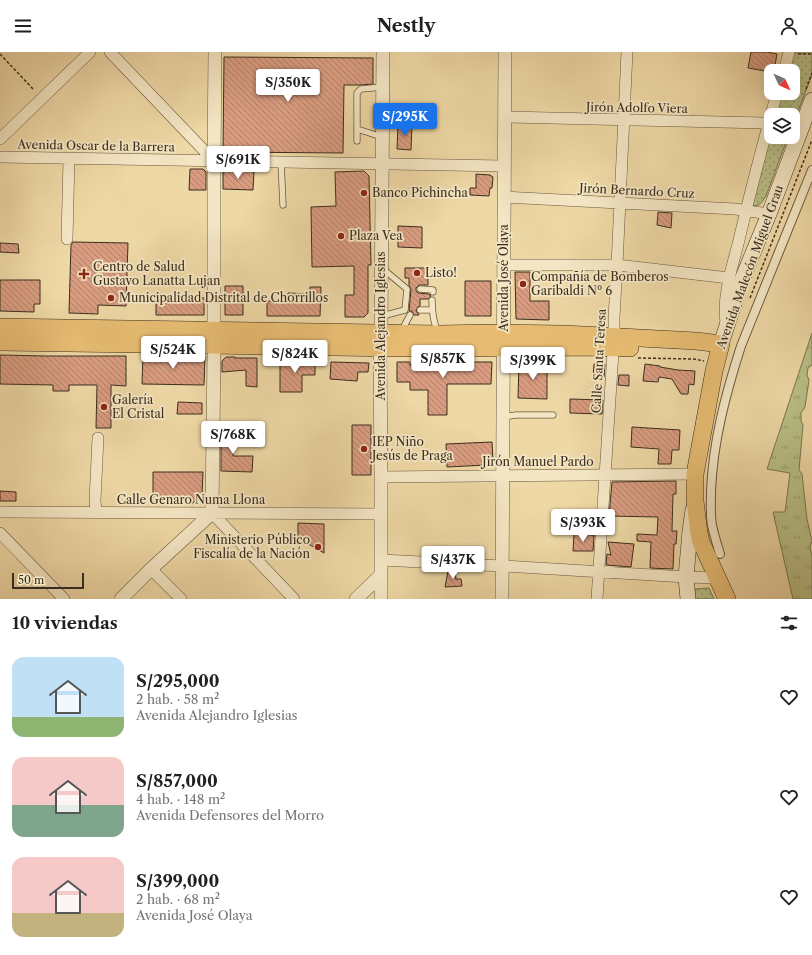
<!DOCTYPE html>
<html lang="es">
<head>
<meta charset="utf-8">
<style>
  :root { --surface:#fff; --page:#f6f6f6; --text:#202124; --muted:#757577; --accent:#1a73e8 }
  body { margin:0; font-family:"Libre Caslon Text",serif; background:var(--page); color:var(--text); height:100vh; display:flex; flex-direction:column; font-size:15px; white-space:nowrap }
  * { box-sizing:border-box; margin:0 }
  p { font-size:13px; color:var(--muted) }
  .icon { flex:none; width:22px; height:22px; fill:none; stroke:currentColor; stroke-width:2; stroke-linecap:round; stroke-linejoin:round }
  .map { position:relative; height:547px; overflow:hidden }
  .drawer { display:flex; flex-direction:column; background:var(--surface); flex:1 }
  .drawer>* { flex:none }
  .needle { width:26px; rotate:134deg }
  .fabs { position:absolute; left:764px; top:12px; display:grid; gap:8px }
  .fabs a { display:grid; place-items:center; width:36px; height:36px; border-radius:8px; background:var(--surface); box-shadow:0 4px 16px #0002; font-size:20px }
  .scale { position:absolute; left:12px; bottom:10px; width:72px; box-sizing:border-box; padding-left:4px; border:2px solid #3b2e1e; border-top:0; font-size:11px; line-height:14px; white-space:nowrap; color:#3b2e1e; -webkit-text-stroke:3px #f4e6c4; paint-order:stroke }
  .price { position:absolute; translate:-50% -34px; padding:0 9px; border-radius:4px; background:#fff; color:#222; font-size:13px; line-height:26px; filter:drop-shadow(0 1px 2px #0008) }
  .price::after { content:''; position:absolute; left:50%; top:24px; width:12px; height:9px; margin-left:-6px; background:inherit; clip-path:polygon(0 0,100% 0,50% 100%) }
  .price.active { background:var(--accent); color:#fff }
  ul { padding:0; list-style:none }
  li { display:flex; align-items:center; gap:12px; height:100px; padding:0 12px }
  li span { display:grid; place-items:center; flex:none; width:112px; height:80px; border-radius:12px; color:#555 }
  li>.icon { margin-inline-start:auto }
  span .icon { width:48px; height:48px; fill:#fffc; stroke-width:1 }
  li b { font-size:17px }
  h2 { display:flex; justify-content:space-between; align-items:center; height:48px; padding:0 12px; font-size:17px }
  header { display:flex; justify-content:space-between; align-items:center; height:52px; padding:0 12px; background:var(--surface); font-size:18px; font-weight:800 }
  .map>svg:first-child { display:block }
  .grass { fill:url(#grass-tufts); stroke:#7a7652 }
  .park { fill:url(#park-dots); stroke:#7a7652 }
  .building { fill:url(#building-back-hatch); stroke:#3b2e1e }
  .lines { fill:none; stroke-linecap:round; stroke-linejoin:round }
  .service-casing { stroke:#685840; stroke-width:7 }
  .pedestrian-casing { stroke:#685840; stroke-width:10 }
  .minor-casing { stroke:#685840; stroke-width:12 }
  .tertiary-casing { stroke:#685840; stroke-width:14 }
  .secondary-casing { stroke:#3b2e1e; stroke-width:16 }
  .primary-casing { stroke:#3b2e1e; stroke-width:18 }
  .path { stroke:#3b2e1e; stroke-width:1.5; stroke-dasharray:3 2; stroke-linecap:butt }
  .service { stroke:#f4e6c4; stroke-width:5.5 }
  .pedestrian { stroke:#f4e6c4; stroke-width:8 }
  .minor { stroke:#f4e6c4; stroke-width:11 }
  .tertiary { stroke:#f4e6c4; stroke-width:13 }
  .secondary { stroke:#f4e6c4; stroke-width:15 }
  .primary { stroke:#e7bc72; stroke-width:17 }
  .poi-dot { fill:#8f2418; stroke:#f4e6c4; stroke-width:1.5 }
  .labels { text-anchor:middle; stroke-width:3.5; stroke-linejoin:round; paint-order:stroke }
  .street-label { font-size:12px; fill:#3b2e1e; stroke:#f4e6c4 }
  .poi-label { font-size:12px; fill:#3b2e1e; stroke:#f4e6c4; text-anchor:start }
</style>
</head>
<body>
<header><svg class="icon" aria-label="menu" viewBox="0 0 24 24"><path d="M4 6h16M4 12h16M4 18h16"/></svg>Nestly<svg class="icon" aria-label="person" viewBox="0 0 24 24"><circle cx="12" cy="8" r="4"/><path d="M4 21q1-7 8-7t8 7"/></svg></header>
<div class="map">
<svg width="812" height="547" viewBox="0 0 812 547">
  <defs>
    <pattern id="grass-tufts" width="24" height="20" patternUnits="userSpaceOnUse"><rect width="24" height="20" fill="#b9bf86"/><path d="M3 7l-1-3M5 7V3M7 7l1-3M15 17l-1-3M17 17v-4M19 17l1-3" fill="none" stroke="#989c6d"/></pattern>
    <pattern id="park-dots" width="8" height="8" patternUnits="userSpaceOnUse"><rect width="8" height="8" fill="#b9bf86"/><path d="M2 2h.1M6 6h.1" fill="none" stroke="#989c6d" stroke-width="1.8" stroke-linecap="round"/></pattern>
    <pattern id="building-back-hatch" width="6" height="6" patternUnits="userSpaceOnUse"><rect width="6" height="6" fill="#d99c80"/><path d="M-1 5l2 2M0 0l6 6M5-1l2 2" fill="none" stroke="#b18068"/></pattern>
  </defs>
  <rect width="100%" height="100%" fill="#eed8a5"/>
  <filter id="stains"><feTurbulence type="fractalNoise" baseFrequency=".005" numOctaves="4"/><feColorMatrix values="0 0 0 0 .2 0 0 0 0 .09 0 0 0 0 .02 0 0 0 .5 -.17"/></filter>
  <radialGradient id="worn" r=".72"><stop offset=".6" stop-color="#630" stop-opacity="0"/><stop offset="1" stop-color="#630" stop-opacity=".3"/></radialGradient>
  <path class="grass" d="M812,281V313L808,316L807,323L809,328L805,355L801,361V369L803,373L799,418L802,422L807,467L812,489L810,495L812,504V547H793L773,460H785L790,421L767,417Z"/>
  <path class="park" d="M794,1H812V23L793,72V63H774L781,41H793V19H787Z
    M771,75V85H788L766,144C762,149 760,156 752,153Z
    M709,536L714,547H695V537Z"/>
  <path class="building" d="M751,0H767L777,2L774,19H771V20L748,16Z
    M224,5L373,6V32L360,33H344L343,101L223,100Z
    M398,73H412L411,98L397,97Z
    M190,117H203L206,120V138H189Z
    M227,118L254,119L253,138L223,137V121Z
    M364,119L369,124L371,213H368V261L364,265H345V243H354V214L312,215L311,155L336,154L335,120Z
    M476,122L490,123L493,125L492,136H490L489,144L470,143V136H476Z
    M658,160L672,161L671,176L657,173Z
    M398,174L422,175V196L398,195Z
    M73,190L128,191L126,254L98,253V262L69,261L71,193Z
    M0,191L18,192L19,201L0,200Z
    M405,216H428V233H419L416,236V239L418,241L429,242L431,244L428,247H420V254L418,255L416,258L417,260L419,263H414L412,259H409L411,237L409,233V226H405Z
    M515,220H530V249H549V268L516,267Z
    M0,228H40V252H34V260L0,259Z
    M465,229H491V264H465Z
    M225,234H243V263H225Z
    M310,235H321L320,264H267V249H288V241L310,242Z
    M156,246H204V263H156Z
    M143,302L205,304L204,333L142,332Z
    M0,303L46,304H126V334L111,333V376H96L97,333H69V339H53V333L0,332Z
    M226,305H235V306H257V335L246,334V318L222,320V309Z
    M280,308L315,309V323H302V340H280Z
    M331,310L369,311L368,320H358L357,329L330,327Z
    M397,310H410V313H428V310H492L491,332H447V363H428V338H410V330H397Z
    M522,311H547V347L518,346L519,313Z
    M594,312H605L604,325H593Z
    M645,312L660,314V315L678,318L695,319L694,333L689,332L688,342H681L672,327L659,325L658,330L643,329Z
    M619,323H629V334L618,333Z
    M570,347L603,348L602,362L570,361Z
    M178,350L202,351V362H177Z
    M352,373H371V423H352Z
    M632,375L680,378L679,398H672L671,412H658L659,397L631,395Z
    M221,377H234L233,404H253L252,420L221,419Z
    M492,390L493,408L487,413L447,415L446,392Z
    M153,420H203L202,443L193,451L153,450Z
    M676,429V442H673L672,479H677L676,492H674L673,517L650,516L651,490L637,489V482L657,483L658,465L609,464L612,430Z
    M0,439L16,440V449H0Z
    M298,471L324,472V501L298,486Z
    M574,482L594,483L593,499H573Z
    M608,490L634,492L631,515L606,513L607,502L611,503Z
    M448,519H455L456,527H461L462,534L445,535Z"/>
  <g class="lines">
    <defs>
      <path id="service" d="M357,77L382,85
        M357,89V41L361,37L383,35
        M281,110L283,153
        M420,237L433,238V240
        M432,248C432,259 433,270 438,280
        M420,258H432
        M382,264L405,258L407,237L383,217
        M402,278L410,263
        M503,365L516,363H553"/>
      <path id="pedestrian" d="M720,502C717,492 714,483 712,473C710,462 711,450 711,439C713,389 726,341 741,294L812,118"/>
      <path id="minor" d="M110,0L214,109
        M784,19L789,0
        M505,65L769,71
        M0,87L90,0
        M0,105L504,114
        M504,145L735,157L769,162
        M67,187L69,107
        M504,213H617L729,226
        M726,270C722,246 732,215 738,192C750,141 763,91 777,41
        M381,425L695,422
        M0,460L381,462
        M96,460L95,448L98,386
        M212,461L294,547
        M0,481L64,547
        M381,508L502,514L686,525L717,526
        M151,517L181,547
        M597,547L614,285V266L617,213L627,0"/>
      <path id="tertiary" d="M121,547L151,517L212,461L214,300V109L215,0
        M356,547L381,523
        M381,547V425L380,303L381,280L383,0
        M502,547L505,0"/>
      <path id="secondary" d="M721,292L741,230L769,162L812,48
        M688,547L686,525L690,479L693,458"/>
      <path id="primary" d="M0,275L439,282L492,281L564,282L696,289L721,292L714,319L695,422V449L699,481L701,490L727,547
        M0,290L397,296L580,295L630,296"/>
    </defs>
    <use href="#service" class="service-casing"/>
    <use href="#pedestrian" class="pedestrian-casing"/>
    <use href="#minor" class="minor-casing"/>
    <use href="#tertiary" class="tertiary-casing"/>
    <use href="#secondary" class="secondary-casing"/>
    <use href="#primary" class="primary-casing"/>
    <path class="path" d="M0,2L34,38
      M798,2H812
      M806,37L812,21
      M750,246L812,88
      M638,306L694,307L704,309"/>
    <use href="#service" class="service"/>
    <use href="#pedestrian" class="pedestrian"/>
    <use href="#minor" class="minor"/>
    <use href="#tertiary" class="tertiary"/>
    <use href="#secondary" class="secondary"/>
    <use href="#primary" class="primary"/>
  </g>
  <g class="poi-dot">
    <circle cx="364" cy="141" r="4"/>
    <circle cx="341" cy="184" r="4"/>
    <circle cx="417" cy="221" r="4"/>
    <path d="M82 216h4v4h4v4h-4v4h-4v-4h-4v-4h4z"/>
    <circle cx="523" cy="232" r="4"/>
    <circle cx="111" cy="246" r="4"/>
    <circle cx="104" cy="355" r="4"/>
    <circle cx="364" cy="397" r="4"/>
    <circle cx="318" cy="495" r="4"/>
  </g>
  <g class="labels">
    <g class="street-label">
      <text transform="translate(637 56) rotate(1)" y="4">Jirón Adolfo Viera</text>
      <text transform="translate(96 94) rotate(1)" y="4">Avenida Oscar de la Barrera</text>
      <text transform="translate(637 139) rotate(3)" y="4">Jirón Bernardo Cruz</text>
      <text transform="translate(750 215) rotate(-70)" y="4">Avenida Malecón Miguel Grau</text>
      <text transform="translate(504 226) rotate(-90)" y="4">Avenida José Olaya</text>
      <text transform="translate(381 274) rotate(-90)" y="4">Avenida Alejandro Iglesias</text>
      <text transform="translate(599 309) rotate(-87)" y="4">Calle Santa Teresa</text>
      <text x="538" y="414">Jirón Manuel Pardo</text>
      <text x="191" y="452">Calle Genaro Numa Llona</text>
    </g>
    <g class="poi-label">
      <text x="372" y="145">Banco Pichincha</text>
      <text x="349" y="188">Plaza Vea</text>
      <text x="93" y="219">Centro de Salud<tspan x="93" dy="14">Gustavo Lanatta Lujan</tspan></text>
      <text x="425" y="225">Listo!</text>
      <text x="531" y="229">Compañía de Bomberos<tspan x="531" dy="14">Garibaldi Nº 6</tspan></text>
      <text x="119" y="250">Municipalidad Distrital de Chorrillos</text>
      <text x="112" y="352">Galería<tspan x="112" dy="14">El Cristal</tspan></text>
      <text x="372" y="394">IEP Niño<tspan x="372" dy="14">Jesús de Praga</tspan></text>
      <text x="310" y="492" text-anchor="end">Ministerio Público<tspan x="310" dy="14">Fiscalía de la Nación</tspan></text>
    </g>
  </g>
  <rect width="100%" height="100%" filter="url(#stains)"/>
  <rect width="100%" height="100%" fill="url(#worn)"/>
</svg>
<div class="fabs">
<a><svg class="needle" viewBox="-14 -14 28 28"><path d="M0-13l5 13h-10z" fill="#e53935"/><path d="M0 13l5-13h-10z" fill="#757577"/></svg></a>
<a><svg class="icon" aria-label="layers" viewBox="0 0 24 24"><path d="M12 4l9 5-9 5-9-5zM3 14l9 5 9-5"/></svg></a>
</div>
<div class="scale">50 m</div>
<b class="price" style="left:288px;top:51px">S/350K</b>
<b class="price active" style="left:405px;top:85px">S/295K</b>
<b class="price" style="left:238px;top:128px">S/691K</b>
<b class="price" style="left:173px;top:318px">S/524K</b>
<b class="price" style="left:295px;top:322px">S/824K</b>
<b class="price" style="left:443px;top:327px">S/857K</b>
<b class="price" style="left:533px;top:329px">S/399K</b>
<b class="price" style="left:233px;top:403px">S/768K</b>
<b class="price" style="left:583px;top:491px">S/393K</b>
<b class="price" style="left:453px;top:528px">S/437K</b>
</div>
<section class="drawer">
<h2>10 viviendas<svg class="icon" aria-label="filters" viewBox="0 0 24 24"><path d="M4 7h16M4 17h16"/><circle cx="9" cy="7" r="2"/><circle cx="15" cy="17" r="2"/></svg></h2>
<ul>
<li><span style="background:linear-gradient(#bfe0f5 75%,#8fb573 0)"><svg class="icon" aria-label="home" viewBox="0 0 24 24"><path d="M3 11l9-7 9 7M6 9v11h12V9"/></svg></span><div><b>S/295,000</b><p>2 hab. · 58 m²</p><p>Avenida Alejandro Iglesias</p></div><svg class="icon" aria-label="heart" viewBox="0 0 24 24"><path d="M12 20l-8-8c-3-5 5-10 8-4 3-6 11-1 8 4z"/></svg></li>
<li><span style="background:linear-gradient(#f6c9c9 60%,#7fa58c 0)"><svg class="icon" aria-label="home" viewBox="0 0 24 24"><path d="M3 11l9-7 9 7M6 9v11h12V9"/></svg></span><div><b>S/857,000</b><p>4 hab. · 148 m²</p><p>Avenida Defensores del Morro</p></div><svg class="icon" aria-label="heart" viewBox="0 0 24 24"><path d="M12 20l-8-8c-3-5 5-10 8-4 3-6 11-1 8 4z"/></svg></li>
<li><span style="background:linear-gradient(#f6c9c9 70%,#c2b280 0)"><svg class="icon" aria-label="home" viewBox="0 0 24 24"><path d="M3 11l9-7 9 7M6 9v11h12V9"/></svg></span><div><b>S/399,000</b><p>2 hab. · 68 m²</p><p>Avenida José Olaya</p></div><svg class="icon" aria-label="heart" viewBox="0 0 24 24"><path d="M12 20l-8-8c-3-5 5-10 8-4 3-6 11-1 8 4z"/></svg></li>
</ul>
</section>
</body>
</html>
